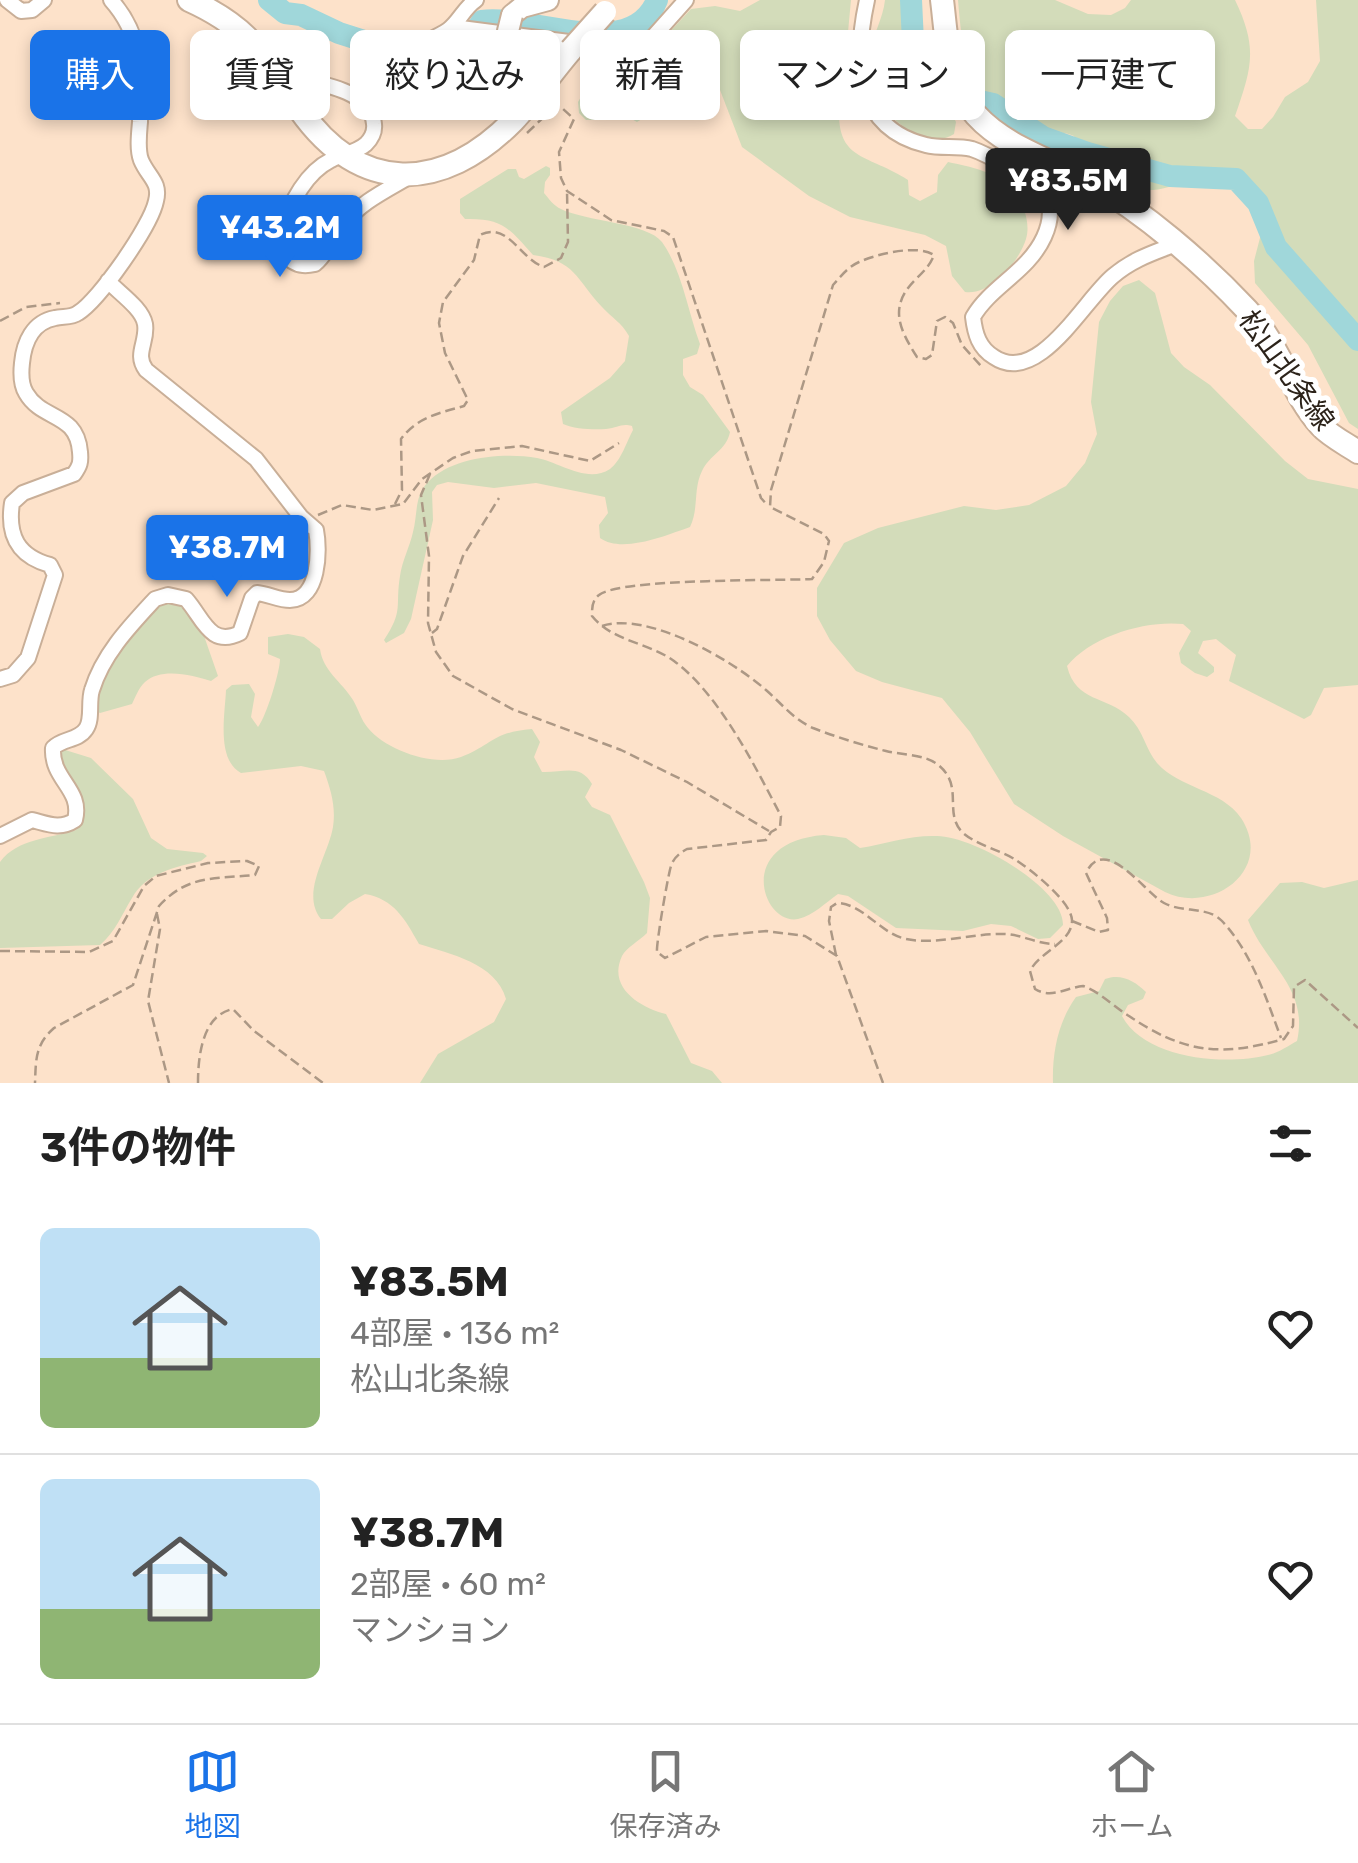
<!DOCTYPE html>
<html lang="ja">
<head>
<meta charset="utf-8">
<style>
  :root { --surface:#fff; --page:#f2f2f2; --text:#222; --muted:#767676; --line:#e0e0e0; --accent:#1a73e8 }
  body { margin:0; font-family:Rubik,"Noto Sans JP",sans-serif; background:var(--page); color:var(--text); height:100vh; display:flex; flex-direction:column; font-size:38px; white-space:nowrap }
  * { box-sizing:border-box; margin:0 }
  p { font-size:32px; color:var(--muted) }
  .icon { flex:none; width:55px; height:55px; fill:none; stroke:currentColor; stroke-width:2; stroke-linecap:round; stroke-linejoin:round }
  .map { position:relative; height:1083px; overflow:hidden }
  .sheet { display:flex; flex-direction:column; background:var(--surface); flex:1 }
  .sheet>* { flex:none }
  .guide { position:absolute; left:30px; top:30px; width:1300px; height:90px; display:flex; gap:20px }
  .price { position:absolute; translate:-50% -85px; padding:0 22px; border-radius:10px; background:var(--accent); color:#fff; font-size:32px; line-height:65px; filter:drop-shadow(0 2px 5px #0008) }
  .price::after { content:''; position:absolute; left:50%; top:60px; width:30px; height:22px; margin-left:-15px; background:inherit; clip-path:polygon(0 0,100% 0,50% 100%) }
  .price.on { background:#222; color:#fff }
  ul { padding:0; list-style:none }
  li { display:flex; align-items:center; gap:30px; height:250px; padding:0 40px }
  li+li { border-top:2px solid var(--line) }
  li span { display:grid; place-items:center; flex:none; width:280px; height:200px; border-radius:15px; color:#555 }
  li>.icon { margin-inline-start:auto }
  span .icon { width:120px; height:120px; fill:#fffc; stroke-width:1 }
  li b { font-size:42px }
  h2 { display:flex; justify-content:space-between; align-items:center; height:120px; padding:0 40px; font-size:42px }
  .pill { padding:0 35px; border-radius:15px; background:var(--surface); box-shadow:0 5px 15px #0003; font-size:35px; line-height:90px }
  .pill.on { background:var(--accent); color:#fff }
  .menu { display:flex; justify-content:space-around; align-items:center; height:140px; border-top:2px solid var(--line); background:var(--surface); font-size:28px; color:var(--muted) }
  .menu a { display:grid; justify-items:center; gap:5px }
  .menu .on { color:var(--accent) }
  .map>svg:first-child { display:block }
  .green { fill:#d3dcba }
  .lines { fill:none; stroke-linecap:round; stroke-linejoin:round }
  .stream { stroke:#a0d7da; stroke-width:4 }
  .river { stroke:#a0d7da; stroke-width:22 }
  .street-casing { stroke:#c9af98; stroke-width:18 }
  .secondary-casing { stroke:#c9af98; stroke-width:24 }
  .primary-casing { stroke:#c9af98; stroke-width:26 }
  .path { stroke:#ac9885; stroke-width:2.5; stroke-dasharray:10 5; stroke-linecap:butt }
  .street { stroke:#fff; stroke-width:14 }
  .secondary { stroke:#fff; stroke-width:20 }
  .primary { stroke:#fff; stroke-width:22 }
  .secondary-bridge-casing { stroke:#c9af98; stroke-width:24; stroke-linecap:butt }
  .primary-bridge-casing { stroke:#c9af98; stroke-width:26; stroke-linecap:butt }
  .secondary-bridge { stroke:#fff; stroke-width:20 }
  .primary-bridge { stroke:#fff; stroke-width:22 }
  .labels { text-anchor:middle; stroke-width:10; stroke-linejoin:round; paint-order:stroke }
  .street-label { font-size:28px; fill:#2c231a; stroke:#fff }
</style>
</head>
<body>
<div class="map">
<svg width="1358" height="1083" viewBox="0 0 1358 1083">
  <rect width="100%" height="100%" fill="#fde2ca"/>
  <path class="green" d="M760,0H851L848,32L841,47H794L779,58L786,81L809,91L821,87L840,97C833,162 864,152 908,180L909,195L920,201L937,192L938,175L948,162C970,167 996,171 1012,189C1023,201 1031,223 1026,239C1019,262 990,296 965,292L952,276L946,246L925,235L850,217L809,196L742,147L720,90C689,84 662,107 637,122L615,110L596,120H586L579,113L578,102L597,69L644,51L664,38L691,9L715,6L740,11Z
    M885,0H918L921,53L956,122L954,134C942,142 929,139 917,134C886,121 865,87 870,52C873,34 883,19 885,0Z
    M958,0H1055L1088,14L1111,15L1125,8L1131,0H1235C1258,48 1252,67 1235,116L1248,129H1262L1273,117L1285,97L1308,82L1320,61L1316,0H1358V429L1349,423L1308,345L1255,283L1254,261L1261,234L1252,206L1231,182C1219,181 1204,178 1192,181C1179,183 1166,189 1153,190C1119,191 1083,168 1074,136C1056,128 1052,138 1036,135C1030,134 1021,127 1015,124C967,100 962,48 958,0Z
    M546,166L550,168V175L545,182L544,193C549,199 554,206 561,209C584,221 648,223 662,242C682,270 688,312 700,344L697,354L683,359V375L690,387L703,395L730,432C726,451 710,454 702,471C693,489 699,509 690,527C667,535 622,554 600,538L599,525L608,513L605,497L536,483L494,488L448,482L437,485L432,492L433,520L411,619L404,633L386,643L384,640C404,610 395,607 400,576C402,561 410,546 413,532C418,513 414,497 428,482C451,457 504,452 537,458C559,462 587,484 610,469C621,461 627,441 633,430L632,426C621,423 618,428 606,429C594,430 574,429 563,424L561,412L610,378L625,361L629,336C621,322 612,318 602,307C575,278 576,261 533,255C509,228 502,218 465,219L460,213V199L508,169H516L519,177L524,179Z
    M1139,280L1155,293L1171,353L1184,367L1210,385L1285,461L1308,479L1358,489V685L1324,688L1311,715L1304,719L1229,681L1236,655L1216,639L1203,641L1198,653L1214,667V672L1207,677L1195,673L1181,663L1179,653L1191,631L1183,624C1146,620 1091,636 1067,666C1076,703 1106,695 1129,717C1143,730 1146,750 1157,763C1179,788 1222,790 1241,818C1275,870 1212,915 1165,892L1063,836L1014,804L970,732L942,698L882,682L856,671L830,640L817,616V588L844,543L878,528L964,506L996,510L1029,505L1066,486L1085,463L1097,434L1091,402L1099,322L1110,301L1123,286Z
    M167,599L188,608L203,633L218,676L211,681C193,675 161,667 145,682C139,687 135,698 132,704L100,713L95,710L97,680L145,611Z
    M288,634L304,637L320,649C323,671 341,681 353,700C358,708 361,720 368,728C386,750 433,767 461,757C491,746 492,732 532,729L540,742L534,757L542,772C563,773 580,763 592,784L585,797L592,807L610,815L644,882L650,898L647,933C640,940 626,948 622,956C607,988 641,1008 666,1014L691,1063L712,1071L722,1083H420L438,1054L494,1022L506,999C496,963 450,954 419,944C405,919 394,899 365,894L349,903L332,919H321C300,893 328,856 333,827C336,807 331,790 324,771L301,766L241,773C216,759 225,715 226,690L232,685L249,684L255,694L251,717L258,727C266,717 280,672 280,659L268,654V637Z
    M62,749L91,758L133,799L151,838L167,849L203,853L207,856L201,861C175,867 146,873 132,898C121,916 116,931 100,945L0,948V862C18,838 49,839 76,830L81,820L53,756Z
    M824,835L846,838L860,848C886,844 910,835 937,836C972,836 1064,887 1063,925L1050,938L1038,939L1011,926L991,924L963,931L896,928L848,896L838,894C825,903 814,915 798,919C763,926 733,842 824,835Z
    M1358,880V1083H1053C1052,1053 1058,1022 1076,997L1099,991L1105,979C1121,973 1135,981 1146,992L1143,999L1128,1005L1122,1016C1145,1059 1224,1066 1268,1055C1278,1053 1288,1046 1297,1041C1309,988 1266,965 1248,920L1280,883L1302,882L1324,888Z"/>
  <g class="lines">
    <path class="stream" d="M403,87L433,63"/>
    <path class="river" d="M269,0L285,13L301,15L339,33L433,63L472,37L482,21C531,14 632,64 657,0
      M911,0L914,63L922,76L944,93L993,104L1043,137L1088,153L1170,176L1236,179L1258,203L1276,247L1358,340"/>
    <defs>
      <path id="street" d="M7,0L21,11L32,10L44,0
        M476,0C464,8 459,22 448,30C425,46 381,52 395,90L408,100L430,99L462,68L481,58L513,48
        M867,0C854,59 854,128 926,145C941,149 957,145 972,149C984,153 996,160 1006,166C1037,183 1062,197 1044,237C1028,272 991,286 973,317C975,334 979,348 994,357C1038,387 1084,300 1113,276C1133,259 1153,253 1176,244
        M453,27L623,49L653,37L686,0
        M278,74C306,82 371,86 374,124C375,132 371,139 366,144C356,153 342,154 331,160C307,172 290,202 284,227C280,241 280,253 292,261C300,266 306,266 315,264C328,253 333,237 344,224C360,202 389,189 412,175
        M0,679L13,675L28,658L55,575L50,565C18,556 7,536 12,503L23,493L74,474C80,466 81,462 80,452C77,412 42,421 26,393C21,385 21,372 22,363C24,342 33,322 55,318C63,316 71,318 78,313C99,300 151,226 156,201C161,182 148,177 141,160C137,149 139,134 140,122C141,74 144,37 111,0
        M0,836L32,820C48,824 60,830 75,820C83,789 51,780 53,748C63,738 78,741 86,729C93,719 88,702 92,690C103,654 130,626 155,599L168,595L186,599C203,618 210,648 240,633L252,598L257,593C268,594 279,600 290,600C319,600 320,550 316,530L301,517L256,459L146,370C134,354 148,342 145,324C142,308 119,293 108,281"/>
      <path id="secondary" d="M512,15L522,7L548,0
        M511,44L548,76"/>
      <path id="primary" d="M189,0C253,29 262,56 300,110C360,195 442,193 513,121C534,99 551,73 571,50
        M942,0C947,40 947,83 976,115C1005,147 1051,160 1088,180C1145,213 1202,262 1247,310C1279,344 1290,391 1321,426C1330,436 1346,444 1358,452"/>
    </defs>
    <use href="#street" class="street-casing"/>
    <use href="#secondary" class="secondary-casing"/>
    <use href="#primary" class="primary-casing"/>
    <path class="path" d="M527,133L549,112L563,109L574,119L559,152L561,178L567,191L611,220L664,231L673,237L761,498L768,506
      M0,321L26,307L60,303
      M430,474L421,495L429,556L428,623L436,652L453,676L512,709L621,750L687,782L769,831
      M395,504L402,490L401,439C417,417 440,413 464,406L468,400L445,353L439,323L443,302L474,260L480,235C508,221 520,259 544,267L561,258L568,242L567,191
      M318,515L342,505L373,510L403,504L422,479L453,458L472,451L522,446L590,461L619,443
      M602,626C648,611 732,660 766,690C782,704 793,719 813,728C836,737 862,745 886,751C902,755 923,754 937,764C965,785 943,812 962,832C976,845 1000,850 1016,860C1031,870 1071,901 1072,920C1073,942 1039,952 1030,971L1035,989C1051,999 1066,988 1083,986C1100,992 1113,1006 1129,1016C1184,1053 1220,1057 1284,1039L1293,1026L1294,987L1305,980L1358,1028
      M432,633L437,629L463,556L499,498
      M157,914L160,929L148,1001L169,1083
      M1072,921L1099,932L1108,930L1107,918L1086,873C1105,833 1145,893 1164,903C1182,913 1208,906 1222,921C1252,953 1266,998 1281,1038
      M0,951L89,952L113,941L144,886L156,876L208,863L247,861L259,866L255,875C217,879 188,874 159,906L133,985L54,1028C35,1045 36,1059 35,1083
      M836,955L829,921L831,907L837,903C864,904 879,933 906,939C936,945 970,934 1001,934C1019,933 1036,944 1055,944
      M198,1083C198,1057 202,1015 233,1009L254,1031L323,1083
      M883,1083L837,956L805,936L766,931L706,937L665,958L657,952C656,944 668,875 671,866C674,857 680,853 687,849L766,840L771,832L780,827L781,816C755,766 719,694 674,661C648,642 613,642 592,616C592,608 592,600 599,595C620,578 777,581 812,579L824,562L829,541L824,534L770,507L771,490L833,285C841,276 848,267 859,262C877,254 917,244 934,255C930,266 922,273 914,281C889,307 899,329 917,357L926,359L932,355L937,321L945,317L953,323L962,345L981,366"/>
    <use href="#street" class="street"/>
    <use href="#secondary" class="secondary"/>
    <use href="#primary" class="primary"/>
    <defs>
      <path id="secondary-bridge" d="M511,44L508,31L512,15"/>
      <path id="primary-bridge" d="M571,50L605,12"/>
    </defs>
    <use href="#secondary-bridge" class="secondary-bridge-casing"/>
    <use href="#primary-bridge" class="primary-bridge-casing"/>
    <use href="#secondary-bridge" class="secondary-bridge"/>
    <use href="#primary-bridge" class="primary-bridge"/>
  </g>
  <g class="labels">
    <g class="street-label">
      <text transform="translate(1287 370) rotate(54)" y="10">松山北条線</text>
    </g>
  </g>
</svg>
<b class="price on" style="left:1068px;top:233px">¥83.5M</b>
<b class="price" style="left:280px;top:280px">¥43.2M</b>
<b class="price" style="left:227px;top:600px">¥38.7M</b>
<div class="guide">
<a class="pill on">購入</a>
<a class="pill">賃貸</a>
<a class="pill">絞り込み</a>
<a class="pill">新着</a>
<a class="pill">マンション</a>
<a class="pill">一戸建て</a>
</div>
</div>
<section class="sheet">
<h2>3件の物件<svg class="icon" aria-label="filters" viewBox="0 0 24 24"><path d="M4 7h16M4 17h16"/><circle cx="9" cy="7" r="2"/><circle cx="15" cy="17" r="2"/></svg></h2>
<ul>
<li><span style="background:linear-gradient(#bfe0f5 65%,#8fb573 0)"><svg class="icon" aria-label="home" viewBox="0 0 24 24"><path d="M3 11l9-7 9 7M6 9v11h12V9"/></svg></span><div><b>¥83.5M</b><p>4部屋 · 136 m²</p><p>松山北条線</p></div><svg class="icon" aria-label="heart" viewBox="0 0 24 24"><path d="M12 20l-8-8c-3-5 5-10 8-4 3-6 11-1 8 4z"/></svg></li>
<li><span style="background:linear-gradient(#bfe0f5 65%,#8fb573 0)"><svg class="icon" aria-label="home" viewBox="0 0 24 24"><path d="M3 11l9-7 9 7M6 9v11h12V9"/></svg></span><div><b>¥38.7M</b><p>2部屋 · 60 m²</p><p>マンション</p></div><svg class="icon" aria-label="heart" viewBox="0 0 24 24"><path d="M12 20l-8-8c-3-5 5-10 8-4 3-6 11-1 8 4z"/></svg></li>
</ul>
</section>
<nav class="menu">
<a class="on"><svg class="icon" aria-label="map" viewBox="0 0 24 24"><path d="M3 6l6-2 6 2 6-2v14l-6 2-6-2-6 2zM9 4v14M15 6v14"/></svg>地図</a>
<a><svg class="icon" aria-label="saved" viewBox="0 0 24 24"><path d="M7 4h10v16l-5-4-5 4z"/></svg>保存済み</a>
<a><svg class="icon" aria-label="home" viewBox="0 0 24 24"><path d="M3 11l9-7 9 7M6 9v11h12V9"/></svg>ホーム</a>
</nav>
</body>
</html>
